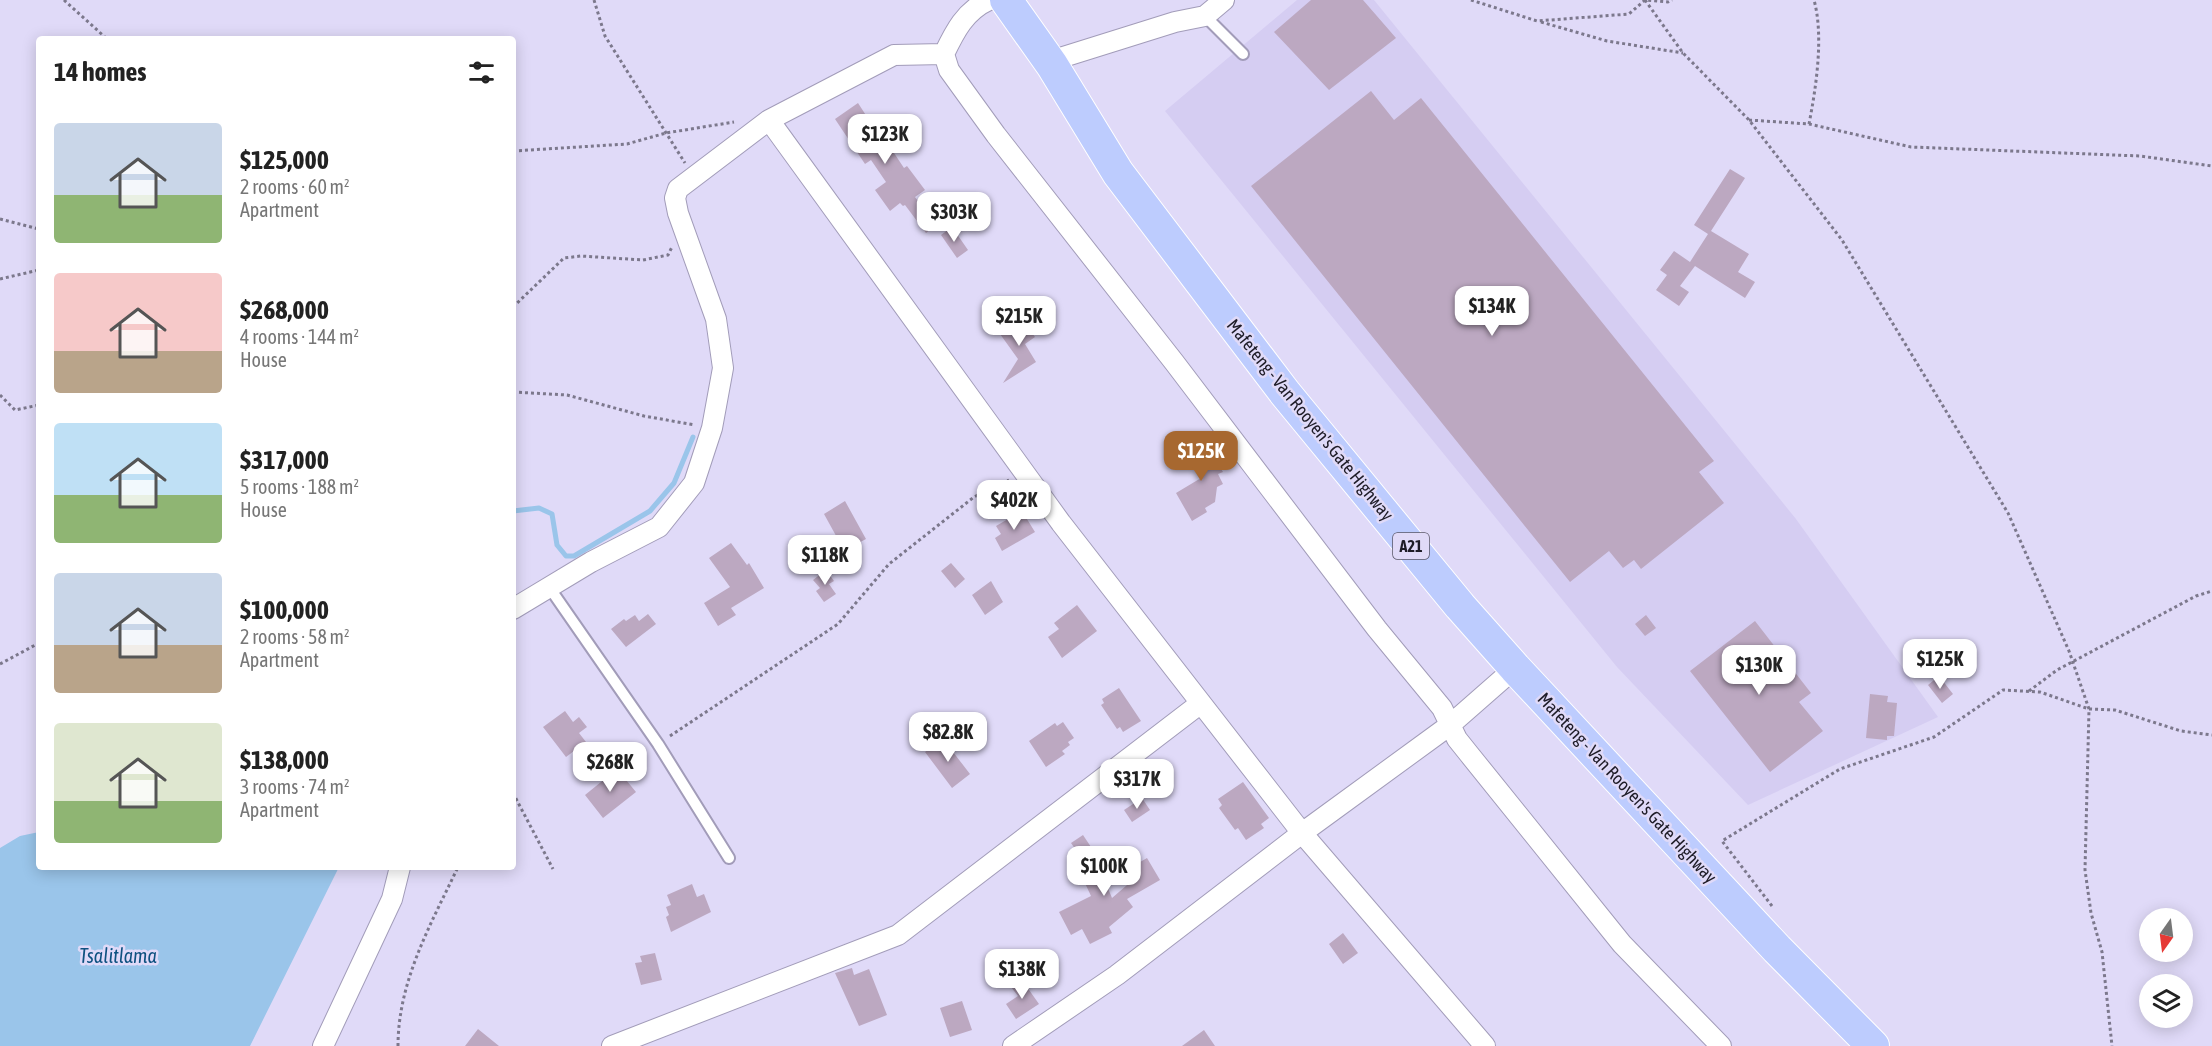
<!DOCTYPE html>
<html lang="en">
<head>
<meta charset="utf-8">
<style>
  :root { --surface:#fff; --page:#f2f2f2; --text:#222; --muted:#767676; --accent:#a76830 }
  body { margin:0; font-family:"Asap Condensed",sans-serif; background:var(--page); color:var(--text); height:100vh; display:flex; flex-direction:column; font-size:22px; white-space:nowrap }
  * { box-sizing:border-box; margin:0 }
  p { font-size:20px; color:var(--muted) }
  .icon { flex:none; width:33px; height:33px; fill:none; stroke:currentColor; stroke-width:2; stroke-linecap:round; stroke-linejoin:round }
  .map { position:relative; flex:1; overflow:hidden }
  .details { position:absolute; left:36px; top:36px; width:480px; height:834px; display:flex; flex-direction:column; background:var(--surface); border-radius:6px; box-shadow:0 3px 15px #0003 }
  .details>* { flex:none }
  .needle { width:39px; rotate:194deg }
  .buttons { position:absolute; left:2139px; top:908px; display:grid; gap:12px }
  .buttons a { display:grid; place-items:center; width:54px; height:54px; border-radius:50%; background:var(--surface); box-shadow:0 3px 15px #0003; font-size:30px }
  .price { position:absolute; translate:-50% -51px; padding:0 14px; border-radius:12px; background:#fff; color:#222; font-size:20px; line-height:39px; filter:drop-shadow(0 2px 3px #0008) }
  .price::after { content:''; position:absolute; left:50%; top:36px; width:18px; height:14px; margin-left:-9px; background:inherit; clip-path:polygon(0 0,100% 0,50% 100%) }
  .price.selected { background:var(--accent); color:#fff }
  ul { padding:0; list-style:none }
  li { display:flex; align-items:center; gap:18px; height:150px; padding:0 18px }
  li span { display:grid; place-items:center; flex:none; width:168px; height:120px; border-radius:6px; color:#555 }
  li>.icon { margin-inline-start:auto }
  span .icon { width:72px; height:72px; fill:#fffc; stroke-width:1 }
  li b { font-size:26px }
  h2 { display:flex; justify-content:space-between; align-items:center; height:72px; padding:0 18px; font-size:26px }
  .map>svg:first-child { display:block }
  .built { fill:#d5cdf2 }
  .water { fill:#9ac5ea }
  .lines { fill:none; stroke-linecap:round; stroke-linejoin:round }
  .stream { stroke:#9ac5ea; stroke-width:5 }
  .building { fill:#bca8c1 }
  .lane-casing { stroke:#a29cb9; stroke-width:14 }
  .street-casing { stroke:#a29cb9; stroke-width:22 }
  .primary-casing { stroke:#fff; stroke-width:34 }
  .path { stroke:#7c788c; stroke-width:3; stroke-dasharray:3 3; stroke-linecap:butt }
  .lane { stroke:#fff; stroke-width:10 }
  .street { stroke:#fff; stroke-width:20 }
  .primary { stroke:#bdccfe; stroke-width:32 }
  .labels { text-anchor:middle; stroke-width:5; stroke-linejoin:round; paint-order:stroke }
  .shield { fill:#e0daf8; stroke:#585566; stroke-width:1.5 }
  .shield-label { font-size:16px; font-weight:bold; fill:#1e1c27 }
  .street-label { font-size:18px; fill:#1e1c27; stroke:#e0daf8 }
  .water-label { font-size:20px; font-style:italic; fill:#0e5180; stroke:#e0daf8 }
</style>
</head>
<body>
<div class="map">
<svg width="2212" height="1046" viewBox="0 0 2212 1046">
  <rect width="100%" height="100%" fill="#e0daf8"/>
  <path class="built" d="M1297,0H1374L1796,519L1938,717L1748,805L1617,667L1165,111Z"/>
  <path class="water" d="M39,832V867H339L250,1046H0V848L20,836Z"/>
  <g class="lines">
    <path class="stream" d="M513,511L539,508L552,514L557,545L566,556H574L650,511L674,483L693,437"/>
  </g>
  <path class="building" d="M1311,0H1363L1396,38L1329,90L1274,32Z
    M1371,91L1394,120L1421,98L1714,461L1699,472L1724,503L1641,569L1634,560L1623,568L1609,551L1570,582L1251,186Z
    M858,103L882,140L884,138L904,168L907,166L925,190L915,197L936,225L926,233L905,205L903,206L900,203L890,211L875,190L886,182L871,160L865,164L835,119Z
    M1730,169L1745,178L1711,231L1749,254L1738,272L1755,282L1745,298L1695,266L1680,286L1689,292L1679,306L1656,290L1667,275L1660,270L1674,251L1690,262L1708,234L1694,225Z
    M952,227L968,250L957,258L941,235Z
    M1022,319L1035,337L1025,344L1036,362L1003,383L1018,359L1000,334Z
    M1203,440L1223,472L1218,474L1223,484L1217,487L1215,502L1205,508L1207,512L1192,521L1176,493L1201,478L1184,452Z
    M845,501L866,539L853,546L848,538L840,543L824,514Z
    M1022,511L1035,532L1002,551L995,538L1001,534L996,526Z
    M731,543L747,565L749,563L764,588L731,608L736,615L718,626L704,603L730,587L709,558Z
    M951,563L965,579L955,588L941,571Z
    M826,570L834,581L829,584L836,594L824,602L816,591L820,588L813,580Z
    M991,581L1003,602L985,615L972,595Z
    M1077,605L1097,631L1062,658L1048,637L1059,629L1054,623Z
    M648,614L656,624L626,647L611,629L624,619L626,621L635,615L639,621Z
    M1646,615L1656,628L1645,636L1635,624Z
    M1755,621L1811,693L1799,702L1823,731L1770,772L1690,671Z
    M1939,676L1953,694L1942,703L1928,685Z
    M1119,688L1141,721L1123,732L1120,727L1117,729L1101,705L1104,703L1102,699Z
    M1870,694L1888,696L1887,702L1897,703L1894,736H1887V740L1866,738Z
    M565,711L573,722L579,717L587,727L579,733L586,742L566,757L543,727Z
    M1063,722L1074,738L1068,742L1070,745L1062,751L1065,754L1046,767L1029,741L1055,723L1057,726Z
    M943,739L970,774L952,788L925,752Z
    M617,769L636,792L603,818L585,795Z
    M1243,782L1269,818L1261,824L1264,828L1246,840L1238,828L1235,830L1219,808L1222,805L1218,799Z
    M1142,798L1150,810L1132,822L1124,810Z
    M1083,835L1091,847L1112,898L1134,879L1128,869L1147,858L1160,880L1127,899L1133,907L1109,927L1112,933L1090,944L1082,929L1071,935L1059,912L1091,896L1084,881L1094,876L1071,843Z
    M692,884L697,897L704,894L711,912L671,932L666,917L669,915L666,907L671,905L667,895Z
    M1343,933L1358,953L1343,964L1329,944Z
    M1029,951L1038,972L1019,980L1010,960Z
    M655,953L662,980L641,985L635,963L642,962L640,956Z
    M852,968L854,975L869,969L887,1015L859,1026L835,973Z
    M1022,980L1039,1004L1016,1019L1006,1004L1018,996L1011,987Z
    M962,1001L972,1030L950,1037L940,1008Z
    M478,1029L499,1046H465Z
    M1204,1030L1215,1046H1182Z"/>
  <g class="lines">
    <defs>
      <path id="lane" d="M1205,16L1243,54
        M549,587L658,744L729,858"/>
      <path id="street" d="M989,0C965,11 955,31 944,54L949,70L996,135L1174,362L1377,629L1442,708L1457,739L1469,754L1622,944L1721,1046
        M1052,65L1060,58L1175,22L1205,16L1224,0
        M769,120L1061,523L1302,833L1485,1046
        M513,609L591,562L659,527L694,483L712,428L723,368L716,319L678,213L675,198L678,189L769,120L894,55L944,54
        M323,1046L392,899L400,867
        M612,1046L898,935L1201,703
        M1013,1046L1117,975L1302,833L1450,725L1515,668"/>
      <path id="primary" d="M1006,0L1052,65L1118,173L1285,393L1460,606L1515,668L1777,949L1873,1046"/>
    </defs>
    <use href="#lane" class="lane-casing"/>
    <use href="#street" class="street-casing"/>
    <use href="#primary" class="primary-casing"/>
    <path class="path" d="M64,0L107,39
      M594,0L605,36L685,163
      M1471,0L1537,21L1629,14L1645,0L1668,2L1672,0
      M1645,0L1683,53L1749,120L1842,240L2008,513L2069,651L2089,709L2085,870L2091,913L2102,952L2112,1046
      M1541,22L1607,41L1683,53
      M1749,120L1809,124L1911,147L2140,156L2212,166
      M1809,124C1816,88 1824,36 1814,0
      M513,151L627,144L666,133L734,122
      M0,219L39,229
      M0,279L39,270
      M513,307L564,258L581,256L643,260L668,255L672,247
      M513,392L567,395L644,416L695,425
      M0,395L15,410L39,405
      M0,664L39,643
      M2029,691L2057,670L2196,596L2212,591
      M670,736L838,624L889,564L974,497L1009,480
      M513,793L553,869
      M1772,906L1722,841L1840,769L1934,737L2003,690L2040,692L2089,709L2115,710L2181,731L2212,735
      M398,1046C398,981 431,924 458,867"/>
    <use href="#lane" class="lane"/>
    <use href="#street" class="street"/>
    <use href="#primary" class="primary"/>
  </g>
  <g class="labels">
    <rect class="shield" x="1393" y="533" width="36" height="26" rx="4.5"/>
    <g class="shield-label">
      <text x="1411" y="552">A21</text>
    </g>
    <g class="street-label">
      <text transform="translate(1310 420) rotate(51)" y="6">Mafeteng - Van Rooyen's Gate Highway</text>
      <text transform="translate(1627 788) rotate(47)" y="6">Mafeteng - Van Rooyen's Gate Highway</text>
    </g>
    <g class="water-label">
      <text x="118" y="963">Tsalitlama</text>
    </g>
  </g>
</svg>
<div class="buttons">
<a><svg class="needle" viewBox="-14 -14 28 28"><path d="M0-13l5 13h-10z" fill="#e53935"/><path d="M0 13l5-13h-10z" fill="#767676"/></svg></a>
<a><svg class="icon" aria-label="layers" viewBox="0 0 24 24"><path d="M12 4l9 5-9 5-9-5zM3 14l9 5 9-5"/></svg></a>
</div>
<b class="price" style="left:885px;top:165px">$123K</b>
<b class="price" style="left:954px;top:243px">$303K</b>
<b class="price" style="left:1492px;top:337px">$134K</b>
<b class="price" style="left:1019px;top:347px">$215K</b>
<b class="price selected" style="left:1201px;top:482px">$125K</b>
<b class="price" style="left:1014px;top:531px">$402K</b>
<b class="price" style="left:825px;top:586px">$118K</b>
<b class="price" style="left:1940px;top:690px">$125K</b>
<b class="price" style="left:1759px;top:696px">$130K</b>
<b class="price" style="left:948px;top:763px">$82.8K</b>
<b class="price" style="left:610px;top:793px">$268K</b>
<b class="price" style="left:1137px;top:810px">$317K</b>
<b class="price" style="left:1104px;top:897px">$100K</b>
<b class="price" style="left:1022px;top:1000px">$138K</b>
<section class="details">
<h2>14 homes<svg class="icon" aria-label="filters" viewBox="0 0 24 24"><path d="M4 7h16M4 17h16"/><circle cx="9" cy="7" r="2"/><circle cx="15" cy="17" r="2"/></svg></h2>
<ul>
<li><span style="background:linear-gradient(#c9d6e8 60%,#8fb573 0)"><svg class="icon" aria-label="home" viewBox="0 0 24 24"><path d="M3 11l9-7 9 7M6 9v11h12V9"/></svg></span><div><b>$125,000</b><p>2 rooms · 60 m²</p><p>Apartment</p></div></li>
<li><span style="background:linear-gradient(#f6c9c9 65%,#b9a48a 0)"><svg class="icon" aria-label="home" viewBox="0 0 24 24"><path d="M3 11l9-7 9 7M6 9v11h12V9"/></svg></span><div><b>$268,000</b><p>4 rooms · 144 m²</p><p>House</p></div></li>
<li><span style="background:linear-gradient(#bfe0f5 60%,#8fb573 0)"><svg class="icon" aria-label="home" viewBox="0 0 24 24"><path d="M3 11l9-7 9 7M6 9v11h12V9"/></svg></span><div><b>$317,000</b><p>5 rooms · 188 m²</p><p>House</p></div></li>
<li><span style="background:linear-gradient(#c9d6e8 60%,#b9a48a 0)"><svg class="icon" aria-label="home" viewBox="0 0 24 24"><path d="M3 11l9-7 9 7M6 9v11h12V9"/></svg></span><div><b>$100,000</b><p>2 rooms · 58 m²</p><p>Apartment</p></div></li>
<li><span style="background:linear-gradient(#dfe7d0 65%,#8fb573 0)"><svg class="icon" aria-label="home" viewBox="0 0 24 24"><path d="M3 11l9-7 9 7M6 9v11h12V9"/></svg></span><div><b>$138,000</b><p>3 rooms · 74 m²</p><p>Apartment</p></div></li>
</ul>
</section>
</div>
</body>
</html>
